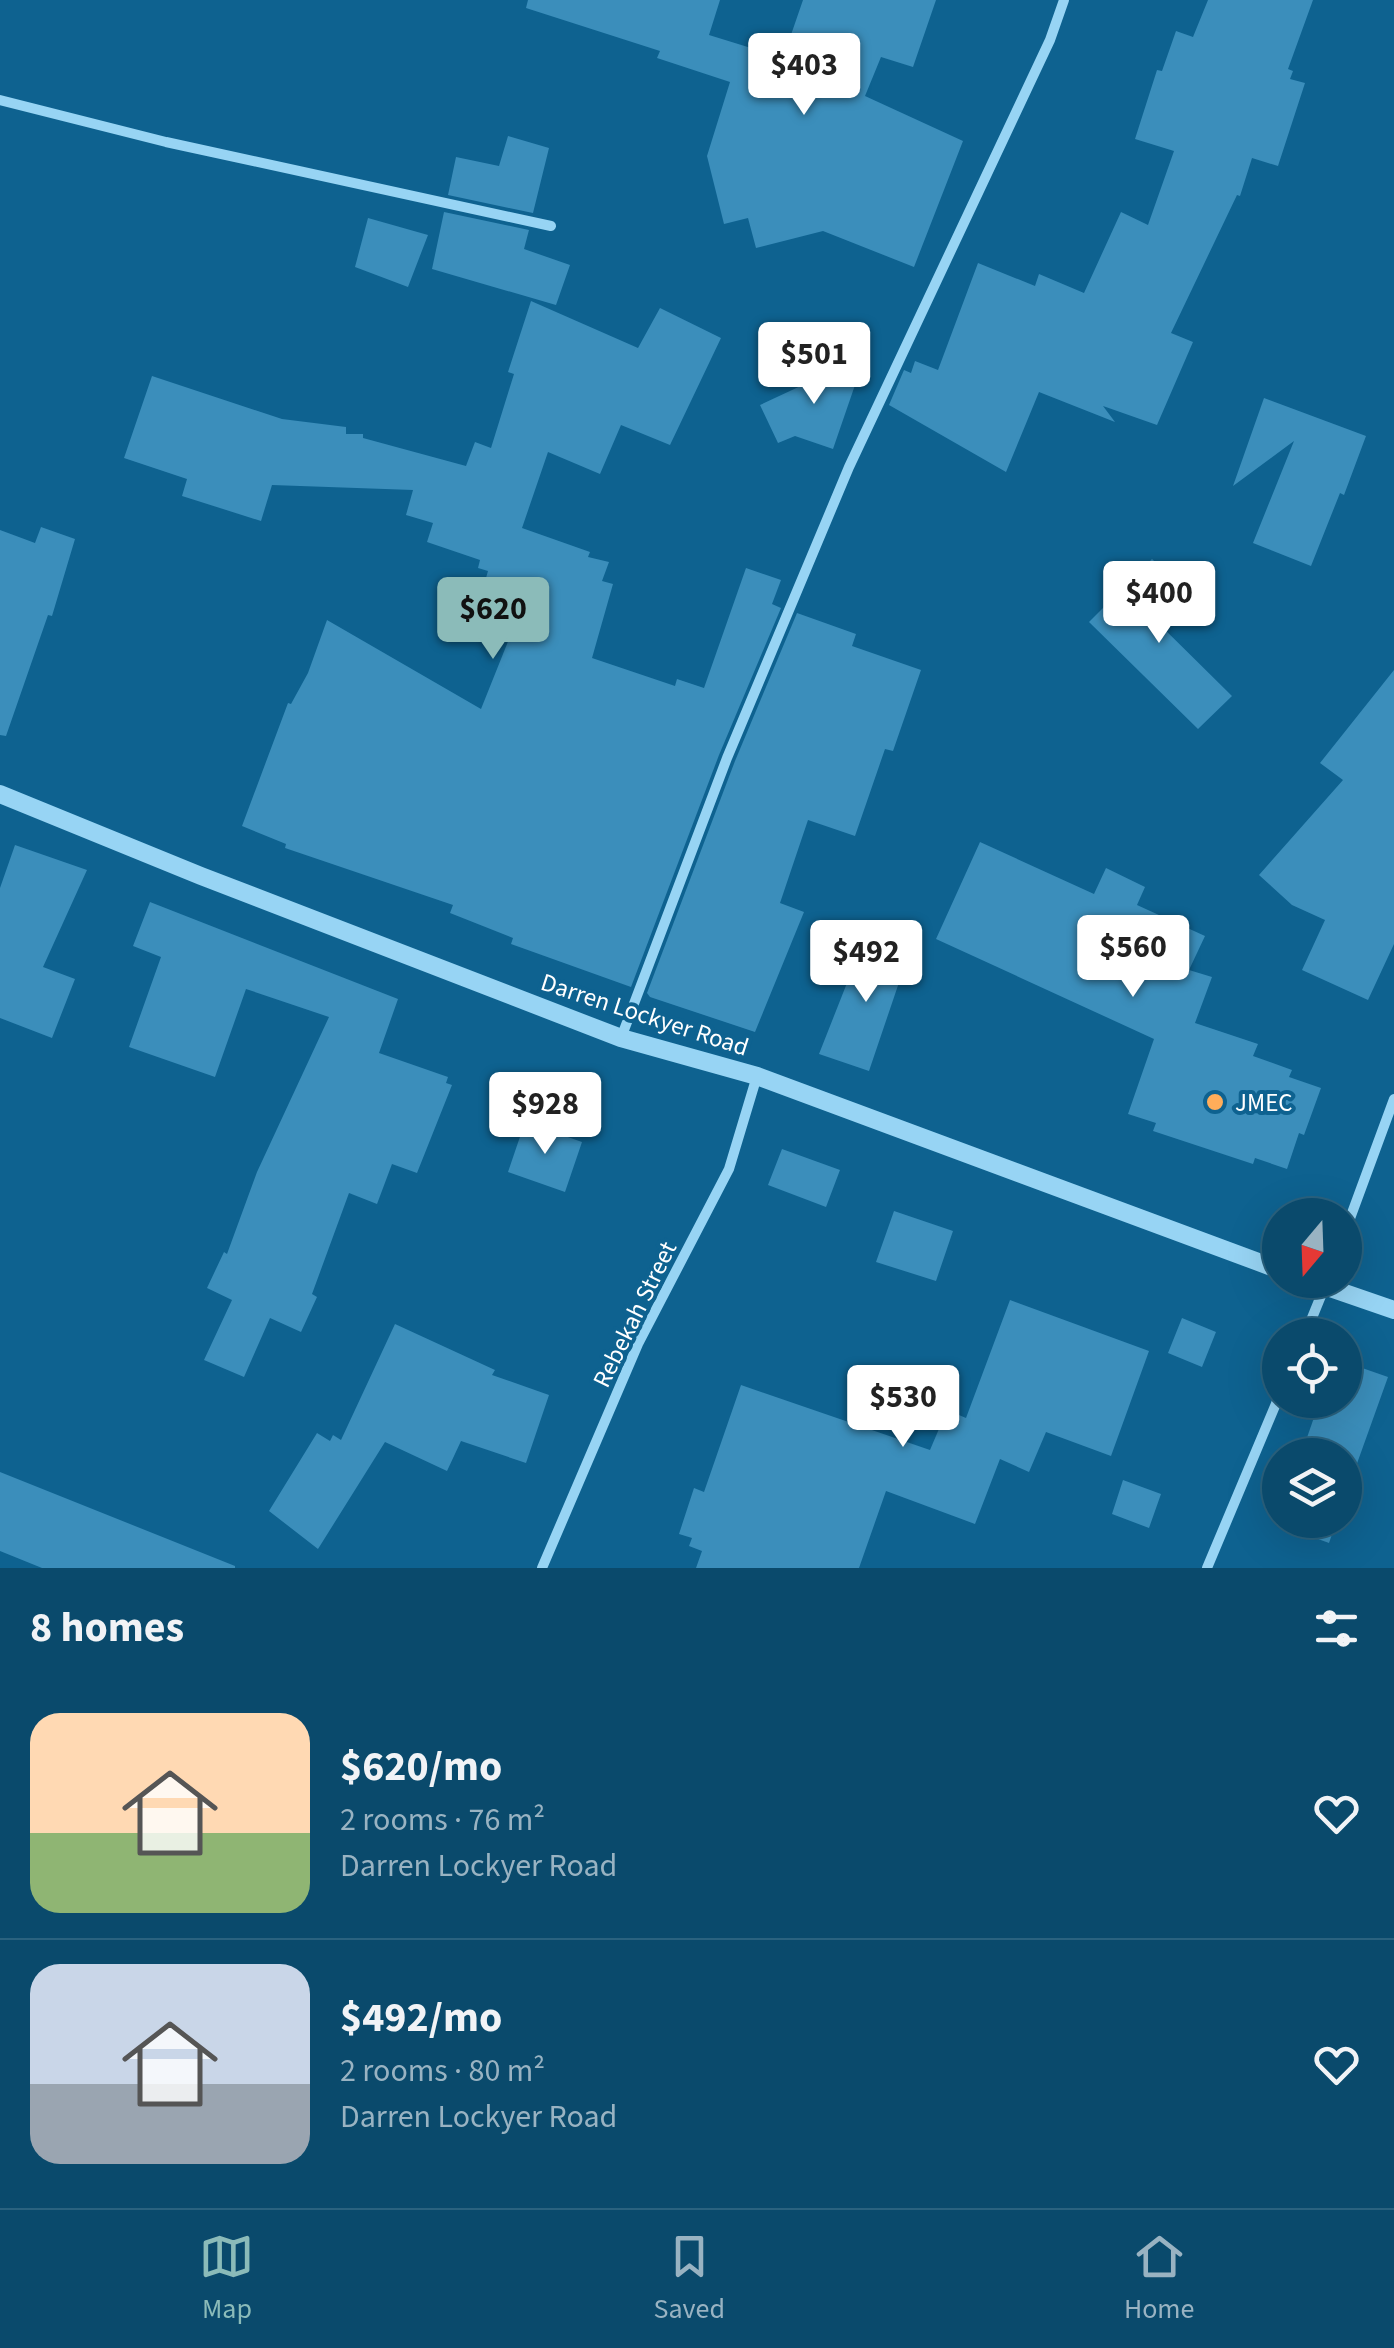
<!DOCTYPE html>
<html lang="en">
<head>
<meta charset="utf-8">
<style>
  :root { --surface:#0a4a6c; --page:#135172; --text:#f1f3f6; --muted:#99b3c2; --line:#2a627f; --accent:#8bbbb9 }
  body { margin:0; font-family:"Source Sans 3",sans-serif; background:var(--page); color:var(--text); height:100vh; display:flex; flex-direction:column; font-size:38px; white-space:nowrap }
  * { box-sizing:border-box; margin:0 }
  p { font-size:32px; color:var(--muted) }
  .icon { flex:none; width:55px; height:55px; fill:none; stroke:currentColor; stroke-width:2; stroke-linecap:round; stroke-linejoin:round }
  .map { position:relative; height:1568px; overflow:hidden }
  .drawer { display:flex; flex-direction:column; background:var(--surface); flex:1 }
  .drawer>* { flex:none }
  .needle { width:65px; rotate:199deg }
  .controls { position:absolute; left:1262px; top:1198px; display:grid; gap:20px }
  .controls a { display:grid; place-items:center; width:100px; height:100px; border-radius:50%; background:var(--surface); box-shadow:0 10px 40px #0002,0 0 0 2px var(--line); font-size:50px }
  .price { position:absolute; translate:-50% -85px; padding:0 22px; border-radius:10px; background:#fff; color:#222; font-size:32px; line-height:65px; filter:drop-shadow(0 2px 5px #0008) }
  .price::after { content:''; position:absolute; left:50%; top:60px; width:30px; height:22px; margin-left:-15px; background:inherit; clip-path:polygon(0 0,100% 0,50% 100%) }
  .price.selected { background:var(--accent); color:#111 }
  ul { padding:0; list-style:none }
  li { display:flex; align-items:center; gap:30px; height:250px; padding:0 30px }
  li+li { border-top:2px solid var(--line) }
  li span { display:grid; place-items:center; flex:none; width:280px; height:200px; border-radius:30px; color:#555 }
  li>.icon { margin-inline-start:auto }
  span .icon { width:120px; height:120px; fill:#fffc; stroke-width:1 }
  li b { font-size:42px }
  h2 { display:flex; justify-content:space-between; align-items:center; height:120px; padding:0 30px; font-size:42px }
  .tab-bar { display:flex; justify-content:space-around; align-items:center; height:140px; border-top:2px solid var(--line); background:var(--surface); font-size:28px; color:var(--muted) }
  .tab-bar a { display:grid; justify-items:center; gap:5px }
  .tab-bar .selected { color:var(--accent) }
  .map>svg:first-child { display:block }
  .building { fill:#3b8ebb }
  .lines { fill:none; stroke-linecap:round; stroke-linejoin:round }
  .minor { stroke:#97d4f4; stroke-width:10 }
  .tertiary { stroke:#97d4f4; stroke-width:18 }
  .poi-dot { fill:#ffad5a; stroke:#0e6290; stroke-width:4 }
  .labels { text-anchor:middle; stroke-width:8; stroke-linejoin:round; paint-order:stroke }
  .street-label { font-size:25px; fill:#fff; stroke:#0e6290 }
  .poi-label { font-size:25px; fill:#fff; stroke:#0e6290; text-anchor:start }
</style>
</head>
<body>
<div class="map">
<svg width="1394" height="1568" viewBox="0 0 1394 1568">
  <rect width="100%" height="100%" fill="#0e6290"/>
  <path class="building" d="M528,0H720L709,35L783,58L803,0H936L913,67L881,57L865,96L963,141L914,267L823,231L756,248L748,218L724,224L707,156L730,82L657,58L660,51L526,8Z
    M1208,0H1313L1288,69L1293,71L1290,79L1305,83L1278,166L1252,158L1240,196L1237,195L1171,333L1193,342L1157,425L1103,406L1115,422L1039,392L1006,472L889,405L904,370L911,373L915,361L938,370L978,263L1035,286L1039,274L1084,293L1121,212L1148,225L1174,151L1135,139L1157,70L1162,71L1176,31L1193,37Z
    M508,136L549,148L533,213L448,195L456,157L499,166Z
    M444,212L529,230L524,249L570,265L556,305L432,269Z
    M368,218L428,235L408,287L355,267Z
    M531,301L638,348L660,308L721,338L670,445L621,425L600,474L548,452L522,528L590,552L588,557L609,562L602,581L613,584L592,658L675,686L677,679L704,688L746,568L781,580L772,604L781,608L719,755L631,987L511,944L513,938L450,913L453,905L285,848L286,844L242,826L288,703L291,704L308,673L327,620L481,709L511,634L501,631L516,588L486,578L488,571L478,568L480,560L427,542L433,523L406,515L413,490L272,485L261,521L182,496L187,479L124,458L152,376L282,419L346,427V434H363V438L466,466L475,442L491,448L514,374L508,372Z
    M865,356L833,449L795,436L778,443L760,405Z
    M1264,398L1366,436L1344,495L1340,493L1311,566L1253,543L1294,441L1233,486Z
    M41,527L75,539L52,616L48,615L6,736L0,735V530L35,543Z
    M1152,559L1179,585L1150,615L1232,696L1198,729L1089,622Z
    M797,613L856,634L852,646L921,670L893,751L885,749L855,836L808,820L780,903L804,912L755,1032L650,997L647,993L735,761Z
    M1394,670V944L1368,1000L1302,970L1325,920L1292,905L1259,875L1343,780L1320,763Z
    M980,842L1094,894L1106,868L1145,887L1137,905L1205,936L1189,970L1212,977L1195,1023L1258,1044L1253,1056L1292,1070L1289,1077L1321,1088L1304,1135L1299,1133L1287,1169L1255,1158L1253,1164L1153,1131L1156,1123L1128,1114L1154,1039L936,939Z
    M15,845L87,870L43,967L75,979L52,1038L0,1018V888Z
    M150,902L398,999L379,1053L448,1077L446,1083L452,1085L417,1173L392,1164L377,1204L349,1193L312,1294L317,1297L301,1332L270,1318L244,1377L204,1360L232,1300L207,1288L224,1252L227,1254L257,1172L329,1017L246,989L215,1077L129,1047L161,957L133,946Z
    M874,937L910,950L869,1071L819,1054L860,950L869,953Z
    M525,1122L582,1142L565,1192L508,1172Z
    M782,1149L840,1170L826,1207L768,1185Z
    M894,1211L953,1231L936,1281L876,1262Z
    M1010,1300L1149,1351L1111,1456L1046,1432L1029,1472L1000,1459L975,1524L886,1491L859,1568H696L702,1551L689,1546L692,1538L679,1534L694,1488L704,1492L741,1385L930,1450L947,1410L966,1418Z
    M1182,1318L1216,1332L1202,1367L1168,1353Z
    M395,1324L495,1370L492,1375L549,1395L526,1463L461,1441L447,1471L385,1442L318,1549L269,1511L317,1433L330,1441L333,1435L341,1440Z
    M1345,1362L1388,1377L1345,1497V1455H1301L1320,1400H1345Z
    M0,1472L235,1566V1568H42L0,1551Z
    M1123,1480L1161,1494L1149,1528L1112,1514Z
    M1280,1514V1520H1337L1329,1543L1277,1524Z"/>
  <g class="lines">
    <path class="minor" d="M0,100L166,142L551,226
      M621,1038L727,758L849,467L1050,40L1064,0
      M1345,1232L1394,1099
      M1305,1335L1325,1286
      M542,1568L638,1344L729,1169L757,1076
      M1207,1568L1280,1394"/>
    <path class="tertiary" d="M0,794L201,876L621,1038L757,1076L1280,1270
      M1307,1280L1394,1310"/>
  </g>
  <circle class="poi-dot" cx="1215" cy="1102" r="10"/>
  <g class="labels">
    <g class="street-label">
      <text transform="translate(645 1014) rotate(18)" y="9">Darren Lockyer Road</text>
      <text transform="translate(634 1314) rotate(-64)" y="9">Rebekah Street</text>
    </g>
    <g class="poi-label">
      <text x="1235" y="1111">JMEC</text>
    </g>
  </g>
</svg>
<div class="controls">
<a><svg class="needle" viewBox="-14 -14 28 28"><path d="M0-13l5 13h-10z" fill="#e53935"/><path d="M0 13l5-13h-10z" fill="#99b3c2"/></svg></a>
<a><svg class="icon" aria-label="locate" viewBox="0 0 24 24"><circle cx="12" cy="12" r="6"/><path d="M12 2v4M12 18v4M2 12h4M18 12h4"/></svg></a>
<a><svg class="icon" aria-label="layers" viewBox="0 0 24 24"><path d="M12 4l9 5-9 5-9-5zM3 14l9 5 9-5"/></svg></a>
</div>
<b class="price" style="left:804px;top:118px">$403</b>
<b class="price" style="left:814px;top:407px">$501</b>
<b class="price" style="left:1159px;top:646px">$400</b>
<b class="price selected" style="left:493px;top:662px">$620</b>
<b class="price" style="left:1133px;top:1000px">$560</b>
<b class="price" style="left:866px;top:1005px">$492</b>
<b class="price" style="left:545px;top:1157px">$928</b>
<b class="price" style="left:903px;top:1450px">$530</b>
</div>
<section class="drawer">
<h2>8 homes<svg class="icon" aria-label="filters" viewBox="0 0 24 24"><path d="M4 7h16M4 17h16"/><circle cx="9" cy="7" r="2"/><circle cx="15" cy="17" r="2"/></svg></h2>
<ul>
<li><span style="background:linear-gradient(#ffd9b3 60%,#8fb573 0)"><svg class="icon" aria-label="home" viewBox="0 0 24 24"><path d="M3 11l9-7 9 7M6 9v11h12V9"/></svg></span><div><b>$620/mo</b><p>2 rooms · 76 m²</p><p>Darren Lockyer Road</p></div><svg class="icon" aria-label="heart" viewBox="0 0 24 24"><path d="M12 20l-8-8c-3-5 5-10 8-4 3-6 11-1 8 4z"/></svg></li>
<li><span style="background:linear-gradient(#c9d6e8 60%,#9aa5b1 0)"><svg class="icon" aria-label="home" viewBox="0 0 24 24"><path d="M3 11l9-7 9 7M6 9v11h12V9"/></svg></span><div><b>$492/mo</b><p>2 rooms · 80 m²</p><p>Darren Lockyer Road</p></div><svg class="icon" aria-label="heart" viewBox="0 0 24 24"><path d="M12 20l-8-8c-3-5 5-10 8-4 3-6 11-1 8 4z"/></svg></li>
</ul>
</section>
<nav class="tab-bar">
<a class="selected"><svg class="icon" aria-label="map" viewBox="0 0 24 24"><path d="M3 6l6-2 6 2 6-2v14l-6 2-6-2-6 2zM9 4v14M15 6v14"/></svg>Map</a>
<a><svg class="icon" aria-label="saved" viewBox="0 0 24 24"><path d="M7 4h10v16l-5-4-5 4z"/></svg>Saved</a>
<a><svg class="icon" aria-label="home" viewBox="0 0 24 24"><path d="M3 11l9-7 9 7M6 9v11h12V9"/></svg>Home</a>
</nav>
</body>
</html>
